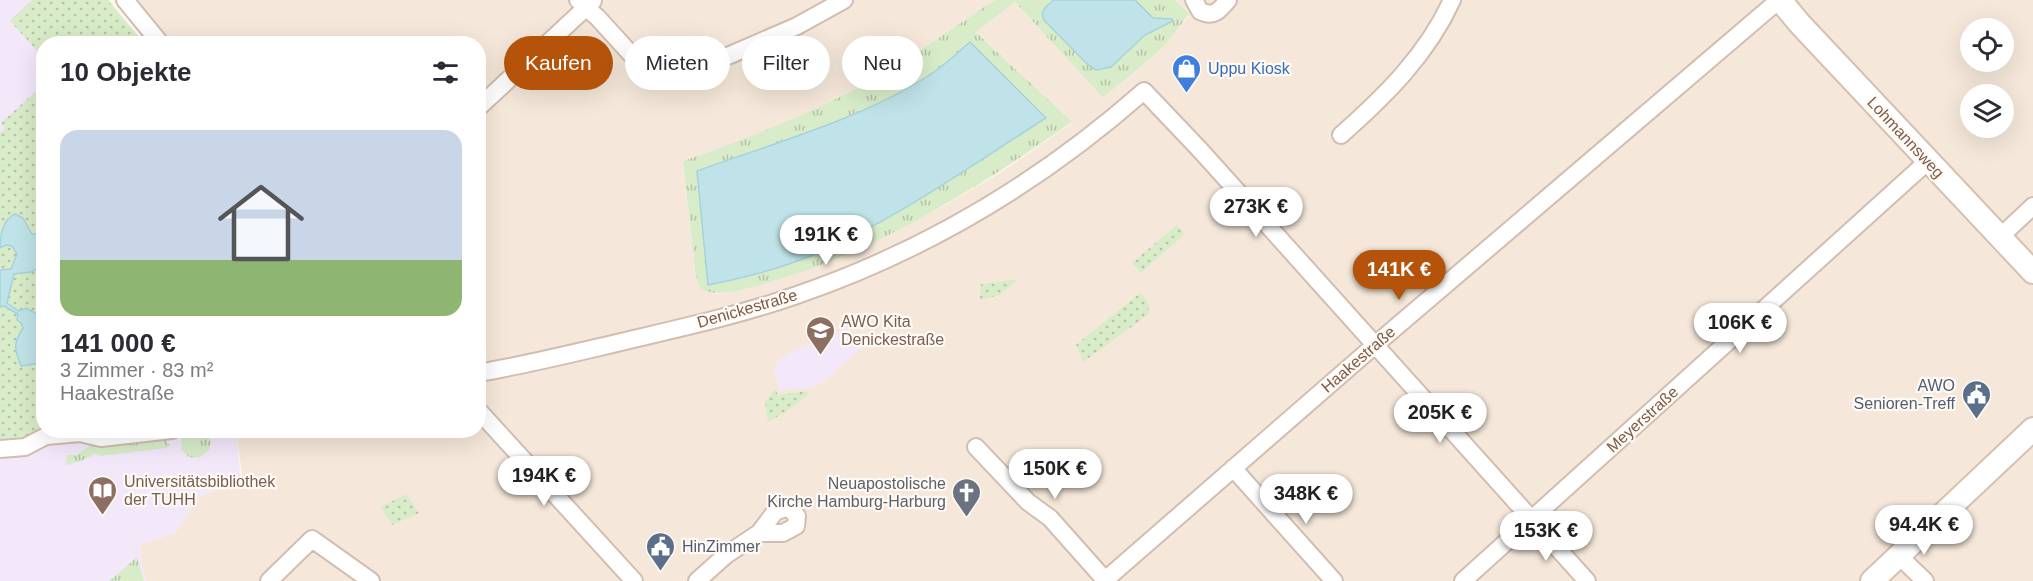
<!DOCTYPE html>
<html lang="de">
<head>
<meta charset="utf-8">
<style>
  :root { --surface:#fff; --page:#f7f7f7; --text:#2b2b33; --muted:#7c7c81; --accent:#b45309 }
  body { margin:0; font-family:Arial,sans-serif; background:var(--page); color:var(--text); height:100vh; display:flex; flex-direction:column; font-size:22px; white-space:nowrap }
  * { box-sizing:border-box; margin:0 }
  p { font-size:20px; color:var(--muted) }
  .icon { flex:none; width:33px; height:33px; fill:none; stroke:currentColor; stroke-width:2; stroke-linecap:round; stroke-linejoin:round }
  .map { position:relative; flex:1; overflow:hidden }
  .sheet { position:absolute; left:36px; top:36px; width:450px; height:402px; display:flex; flex-direction:column; background:var(--surface); border-radius:24px; box-shadow:0 6px 24px #0002 }
  .sheet>* { flex:none }
  .guide { position:absolute; left:504px; top:36px; width:570px; height:54px; display:flex; gap:12px }
  .buttons { position:absolute; left:1960px; top:18px; display:grid; gap:12px }
  .buttons a { display:grid; place-items:center; width:54px; height:54px; border-radius:50%; background:var(--surface); box-shadow:0 6px 24px #0002; font-size:30px }
  .price { position:absolute; translate:-50% -51px; padding:0 14px; border-radius:21px; background:#fff; color:#222; font-size:20px; line-height:39px; filter:drop-shadow(0 2px 3px #0008) }
  .price::after { content:''; position:absolute; left:50%; top:36px; width:18px; height:14px; margin-left:-9px; background:inherit; clip-path:polygon(0 0,100% 0,50% 100%) }
  .price.active { background:var(--accent); color:#fff }
  ul { padding:0; list-style:none }
  li { display:grid; align-content:center; gap:12px; height:318px; padding:0 24px }
  li span { display:grid; place-items:center; height:186px; border-radius:18px; color:#555 }
  li>.icon { margin-inline-start:auto }
  span .icon { width:108px; height:108px; fill:#fffc; stroke-width:1 }
  li b { font-size:26px }
  h2 { display:flex; justify-content:space-between; align-items:center; height:72px; padding:0 24px; font-size:26px }
  .chip { padding:0 21px; border-radius:27px; background:var(--surface); box-shadow:0 6px 24px #0002; font-size:21px; line-height:54px }
  .chip.active { background:var(--accent); color:#fff }
  .map>svg:first-child { display:block }
  .residential { fill:#f5e8da; fill-rule:evenodd }
  .education { fill:#f3e8fa }
  .grass { fill:url(#grass-tufts) }
  .park { fill:url(#park-dots) }
  .water { fill:#bfe3e8; stroke:#a5d3da; stroke-width:1.5 }
  .lines { fill:none; stroke-linecap:round; stroke-linejoin:round }
  .street-casing { stroke:#d1beb0; stroke-width:20 }
  .secondary-casing { stroke:#d6c0b0; stroke-width:26 }
  .street { stroke:#fff; stroke-width:16 }
  .secondary { stroke:#fff; stroke-width:22 }
  .labels { text-anchor:middle; stroke-width:4.5; stroke-linejoin:round; paint-order:stroke }
  .shop-label { font-size:16px; fill:#366cbe; stroke:#fffaf3; text-anchor:start }
  .street-label { font-size:16px; fill:#7a5c4d; stroke:#fffaf3 }
  .education-label { font-size:16px; fill:#785e54; stroke:#fffaf3; text-anchor:start }
  .service-label { font-size:16px; fill:#4e5e75; stroke:#fffaf3; text-anchor:end }
  .worship-label { font-size:16px; fill:#5b616d; stroke:#fffaf3; text-anchor:end }
</style>
</head>
<body>
<div class="map">
<svg width="2033" height="581" viewBox="0 0 2033 581">
  <defs>
    <pattern id="grass-tufts" width="24" height="20" patternUnits="userSpaceOnUse" patternTransform="scale(1.5)"><rect width="24" height="20" fill="#d8ecc9"/><path d="M3 7l-1-3M5 7V3M7 7l1-3M15 17l-1-3M17 17v-4M19 17l1-3" fill="none" stroke="#b4c2a5"/></pattern>
    <pattern id="park-dots" width="8" height="8" patternUnits="userSpaceOnUse" patternTransform="scale(1.5)"><rect width="8" height="8" fill="#d8ecc9"/><path d="M2 2h.1M6 6h.1" fill="none" stroke="#b4c2a5" stroke-width="1.8" stroke-linecap="round"/></pattern>
  </defs>
  <rect width="100%" height="100%" fill="#fdf6ec"/>
  <path class="residential" d="M120,0H995L929,46L876,78L816,109L748,139L683,161L696,278L716,294L733,292L798,272L885,236L944,206L1003,171L1072,123L976,31L1015,2L1103,98L1152,57L1188,17L1189,14L1175,0H2033V581H146L141,563L140,544L175,533L198,497L243,481L236,431L478,430V44L159,43ZM1971,28H2004V62H1971ZM1971,94H2004V128H1971Z"/>
  <path class="education" d="M0,0H108L144,43L44,44V430L236,431L241,481L198,497L175,533L140,544L141,563L146,581H0Z
    M848,328L863,347L835,371L832,377L813,387L780,390L774,372L778,360L796,350Z"/>
  <path class="grass" d="M995,0H1054L1043,9L1042,16L1044,20L1088,65L1096,70L1122,58L1145,35L1173,21L1172,19L1153,18L1135,0H1175L1189,14L1168,41L1152,57L1103,98L1015,2L976,32L1072,122C977,189 872,255 759,285C740,290 720,298 701,289L696,278L683,161C750,138 815,112 876,78C918,54 955,26 995,0Z
    M202,432L207,435L211,441L209,450L199,458L189,457L182,450L181,438L187,434Z
    M161,436L170,445L167,448L101,456L95,454L81,461L66,465L67,455H76L97,441Z
    M137,557L144,581H108L112,579Z"/>
  <path class="park" d="M32,0H108L144,43L44,44L43,57L10,21Z
    M43,85V166L35,174L44,184V430L62,432L0,440V133L5,128L1,123Z
    M1177,225L1185,234L1141,273L1132,263Z
    M1019,279L999,295L980,300L981,284Z
    M1140,293L1148,302L1149,314L1083,362L1076,345Z
    M775,389L778,395L808,391L809,394L790,409L768,422L765,402Z
    M406,494L419,513L392,525L381,507Z"/>
  <path class="water" d="M1054,0H1135L1153,18L1172,19L1173,21L1145,35L1111,67L1096,70L1088,65L1044,20C1039,10 1047,6 1054,0Z
    M970,42L1046,118C970,166 896,220 813,255C779,269 744,278 708,285L697,171C774,143 866,118 934,72C947,63 958,52 970,42Z
    M15,214L23,218L32,234H41L43,238V266L31,272L14,274L7,303L19,311L26,308L43,317V358L35,364L21,366C14,348 13,344 23,328L21,323L17,320L18,314L4,306L0,307V270L11,269L17,254L12,246L6,245L0,248C0,236 3,219 15,214Z"/>
  <g class="lines">
    <defs>
      <path id="street" d="M125,0L161,44
        M578,0L598,18L649,74L653,77L663,80L730,55L797,26L844,0
        M1194,0L1200,11C1214,18 1220,10 1228,0
        M478,108L593,1
        M1341,135C1385,96 1427,55 1452,0
        M2000,237L2033,206
        M478,373C526,365 574,353 621,342C680,328 740,315 797,295C925,251 1042,181 1144,91L1201,151L1587,581
        M478,410L634,581
        M976,447L1028,502L1050,518L1106,581
        M0,449L25,447L46,436L80,433L101,438L172,430
        M1233,468L1334,581
        M1899,556L1925,581
        M269,581L312,539L371,581
        M697,581L726,555L759,533L775,512L785,508L790,509L797,516L796,526L783,533H759
        M1104,581L1375,345L1779,0
        M1463,581L1928,161"/>
      <path id="secondary" d="M1780,0L1800,24L2033,272
        M1872,581L2033,429"/>
    </defs>
    <use href="#street" class="street-casing"/>
    <use href="#secondary" class="secondary-casing"/>
    <use href="#street" class="street"/>
    <use href="#secondary" class="secondary"/>
  </g>
  <defs>
    <symbol id="shop-pin" viewBox="-11 -11 22 30"><path d="M0 17L-7.5 6A9.5 9.5 0 1 1 7.5 6Z" fill="#3f7fe0" stroke="#fffaf3"/><path d="M-5-2.5h2.3a2.7 3.5 0 0 1 5.4 0H5L5.5 6h-11ZM-1.5-2.5h3a1.5 2.3 0 0 0-3 0Z" fill="#fff"/></symbol>
    <symbol id="school-pin" viewBox="-11 -11 22 30"><path d="M0 17L-7.5 6A9.5 9.5 0 1 1 7.5 6Z" fill="#8d6e63" stroke="#fffaf3"/><path d="M0-5L7-2L0 1L-7-2ZM-4 1L0 2.5L4 1V4Q0 6-4 4Z" fill="#fff"/></symbol>
    <symbol id="civic-pin" viewBox="-11 -11 22 30"><path d="M0 17L-7.5 6A9.5 9.5 0 1 1 7.5 6Z" fill="#5c6f8a" stroke="#fffaf3"/><path d="M-.6-6.5H3V-4.5H.6V-3L4-1V1h2V6H-6V1h2V-1L-.6-3ZM-1.2 2.5V6h2.4V2.5Z" fill="#fff"/></symbol>
    <symbol id="library-pin" viewBox="-11 -11 22 30"><path d="M0 17L-7.5 6A9.5 9.5 0 1 1 7.5 6Z" fill="#8d6e63" stroke="#fffaf3"/><path d="M-6-4Q-3-5.5-.7-3.5V5Q-3 3-6 4ZM6-4Q3-5.5 .7-3.5V5Q3 3 6 4Z" fill="#fff"/></symbol>
    <symbol id="church-pin" viewBox="-11 -11 22 30"><path d="M0 17L-7.5 6A9.5 9.5 0 1 1 7.5 6Z" fill="#6b7280" stroke="#fffaf3"/><path d="M-1.2-6h2.4v3.5h3.3v2.4h-3.3V6h-2.4V-.1h-3.3v-2.4h3.3Z" fill="#fff"/></symbol>
  </defs>
  <g fill-rule="evenodd">
    <use href="#shop-pin" x="1170" y="52" width="33" height="45"/>
    <use href="#school-pin" x="804" y="314" width="33" height="45"/>
    <use href="#civic-pin" x="1960" y="378" width="33" height="45"/>
    <use href="#library-pin" x="86" y="474" width="33" height="45"/>
    <use href="#church-pin" x="950" y="476" width="33" height="45"/>
    <use href="#civic-pin" x="644" y="530" width="33" height="45"/>
  </g>
  <g class="labels">
    <g class="shop-label">
      <text x="1208" y="74">Uppu Kiosk</text>
    </g>
    <g class="street-label">
      <text transform="translate(1906 137) rotate(47)" y="6">Lohmannsweg</text>
      <text transform="translate(747 308) rotate(-16)" y="6">Denickestraße</text>
      <text transform="translate(1358 359) rotate(-41)" y="6">Haakestraße</text>
      <text transform="translate(1642 419) rotate(-42)" y="6">Meyerstraße</text>
    </g>
    <g class="education-label">
      <text x="841" y="327">AWO Kita<tspan x="841" dy="18">Denickestraße</tspan></text>
      <text x="124" y="487">Universitätsbibliothek<tspan x="124" dy="18">der TUHH</tspan></text>
    </g>
    <g class="service-label">
      <text x="1955" y="391">AWO<tspan x="1955" dy="18">Senioren-Treff</tspan></text>
      <text x="682" y="552" text-anchor="start">HinZimmer</text>
    </g>
    <g class="worship-label">
      <text x="946" y="489">Neuapostolische<tspan x="946" dy="18">Kirche Hamburg-Harburg</tspan></text>
    </g>
  </g>
</svg>
<div class="buttons">
<a><svg class="icon" aria-label="locate" viewBox="0 0 24 24"><circle cx="12" cy="12" r="6"/><path d="M12 2v4M12 18v4M2 12h4M18 12h4"/></svg></a>
<a><svg class="icon" aria-label="layers" viewBox="0 0 24 24"><path d="M12 4l9 5-9 5-9-5zM3 14l9 5 9-5"/></svg></a>
</div>
<b class="price" style="left:1256px;top:238px">273K €</b>
<b class="price" style="left:826px;top:266px">191K €</b>
<b class="price active" style="left:1399px;top:301px">141K €</b>
<b class="price" style="left:1740px;top:354px">106K €</b>
<b class="price" style="left:1440px;top:444px">205K €</b>
<b class="price" style="left:1055px;top:500px">150K €</b>
<b class="price" style="left:544px;top:507px">194K €</b>
<b class="price" style="left:1306px;top:525px">348K €</b>
<b class="price" style="left:1924px;top:556px">94.4K €</b>
<b class="price" style="left:1546px;top:562px">153K €</b>
<div class="guide">
<a class="chip active">Kaufen</a>
<a class="chip">Mieten</a>
<a class="chip">Filter</a>
<a class="chip">Neu</a>
</div>
<section class="sheet">
<h2>10 Objekte<svg class="icon" aria-label="filters" viewBox="0 0 24 24"><path d="M4 7h16M4 17h16"/><circle cx="9" cy="7" r="2"/><circle cx="15" cy="17" r="2"/></svg></h2>
<ul>
<li><span style="background:linear-gradient(#c9d6e8 70%,#8fb573 0)"><svg class="icon" aria-label="home" viewBox="0 0 24 24"><path d="M3 11l9-7 9 7M6 9v11h12V9"/></svg></span><div><b>141 000 €</b><p>3 Zimmer · 83 m²</p><p>Haakestraße</p></div></li>
</ul>
</section>
</div>
</body>
</html>
